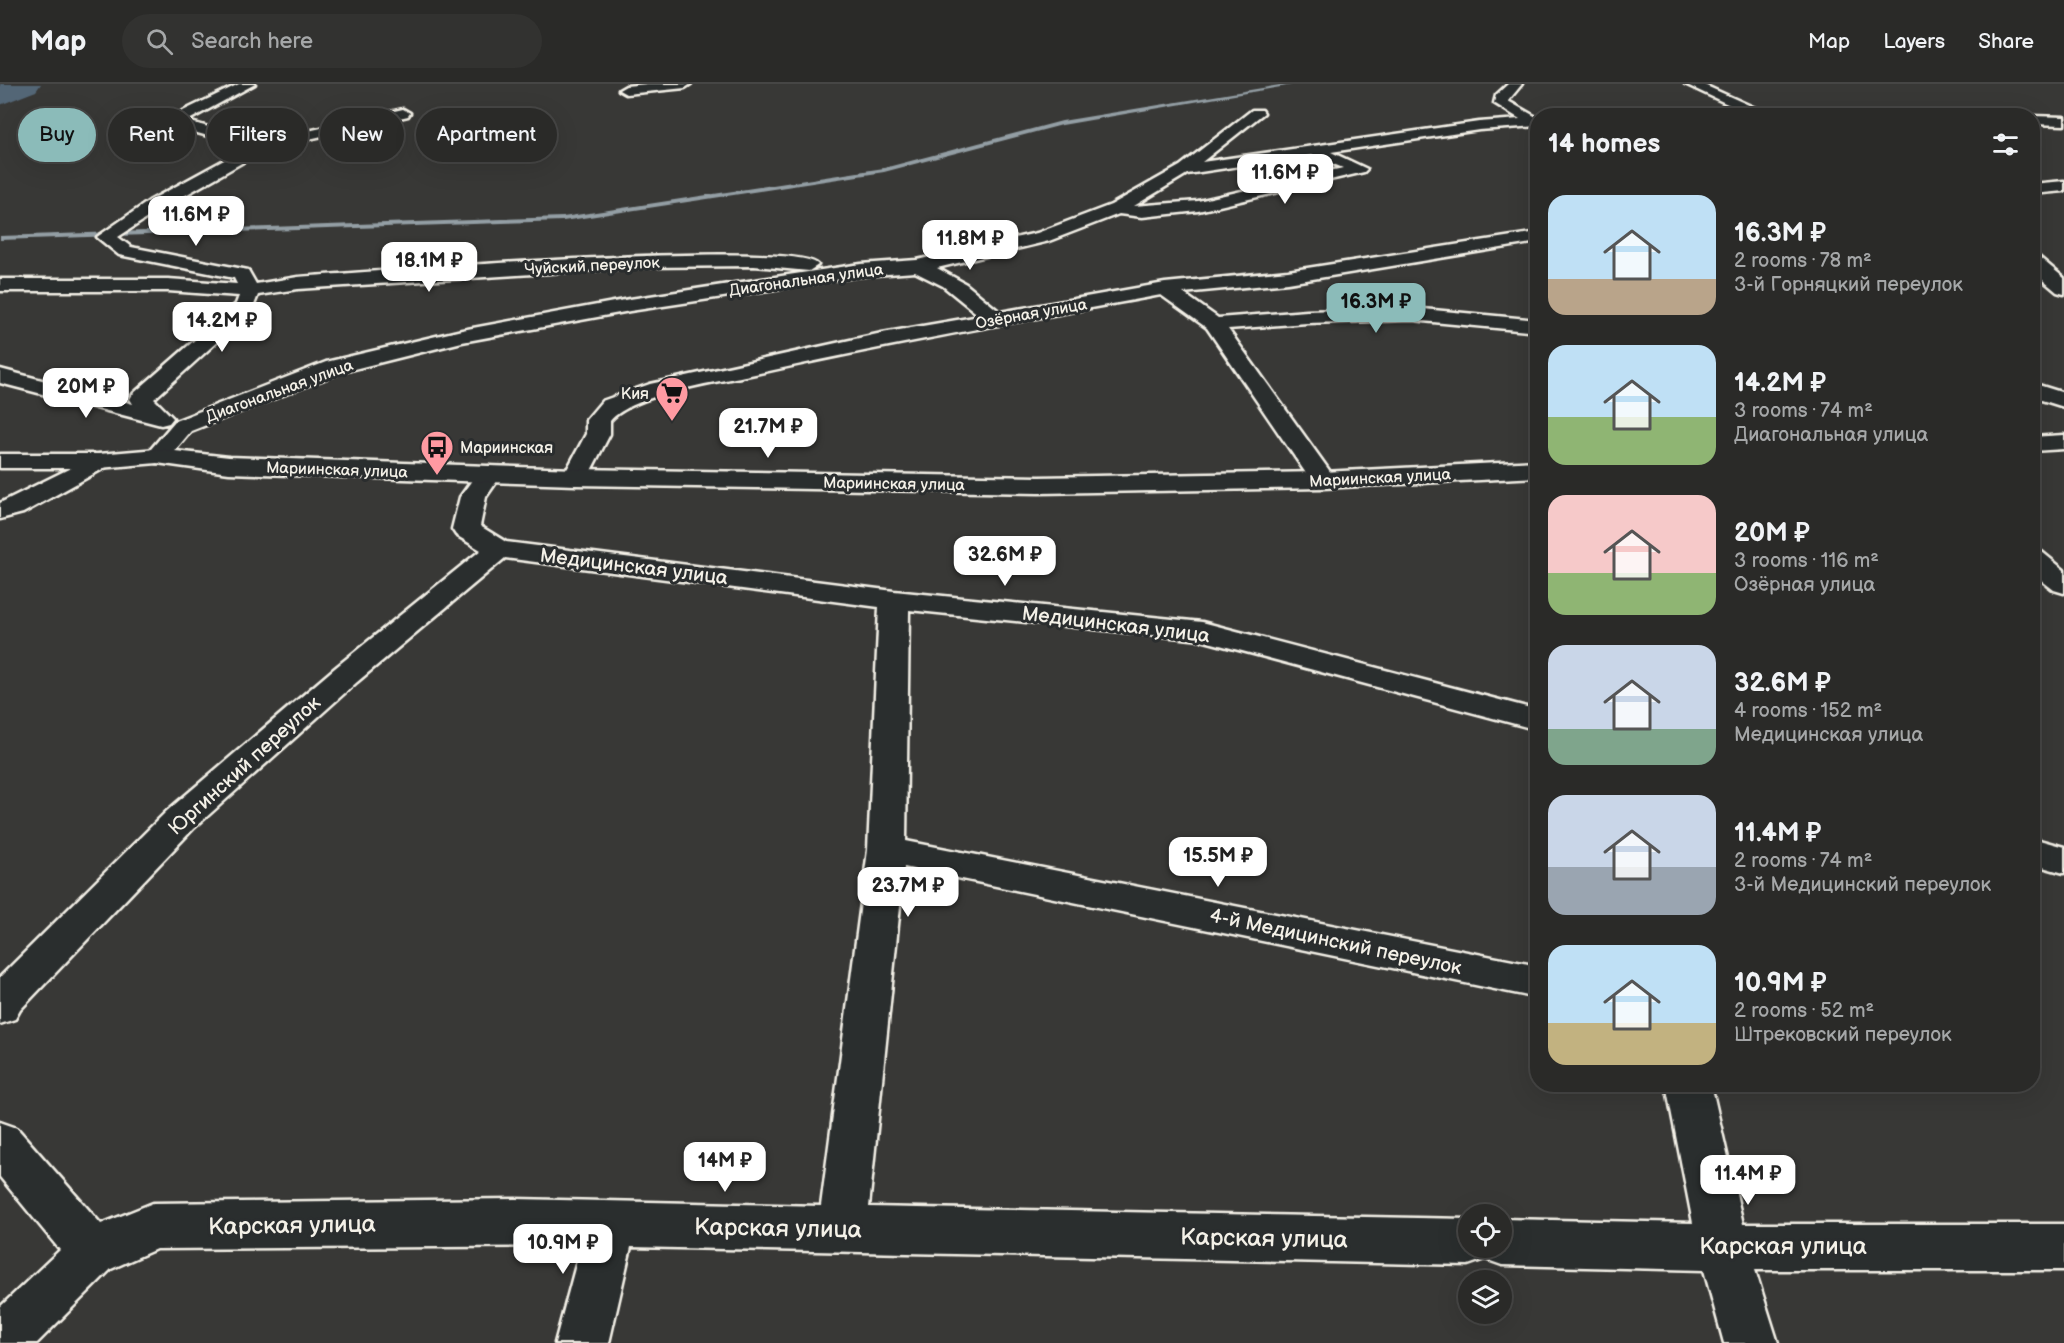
<!DOCTYPE html>
<html lang="en">
<head>
<meta charset="utf-8">
<style>
  :root { --surface:#2a2a28; --page:#323230; --text:#f1f3f6; --muted:#a5a7a8; --line:#464645; --accent:#8bbbb9 }
  body { margin:0; font-family:"Balsamiq Sans",sans-serif; background:var(--page); color:var(--text); height:100vh; display:flex; flex-direction:column; font-size:22px; white-space:nowrap }
  * { box-sizing:border-box; margin:0 }
  p { font-size:20px; color:var(--muted) }
  .icon { flex:none; width:33px; height:33px; fill:none; stroke:currentColor; stroke-width:2; stroke-linecap:round; stroke-linejoin:round }
  .map { position:relative; flex:1; overflow:hidden }
  .details { position:absolute; left:1530px; top:24px; width:510px; height:984px; display:flex; flex-direction:column; background:var(--surface); border-radius:24px; box-shadow:0 6px 24px #0002,0 0 0 2px var(--line) }
  .details>* { flex:none }
  .guide { position:absolute; left:18px; top:24px; width:570px; height:54px; display:flex; gap:12px }
  .controls { position:absolute; left:1458px; top:1120px; display:grid; gap:12px }
  .controls a { display:grid; place-items:center; width:54px; height:54px; border-radius:50%; background:var(--surface); box-shadow:0 6px 24px #0002,0 0 0 2px var(--line); font-size:30px }
  .price { position:absolute; translate:-50% -51px; padding:0 14px; border-radius:12px; background:#fff; color:#222; font-size:20px; line-height:39px; filter:drop-shadow(0 2px 3px #0008) }
  .price::after { content:''; position:absolute; left:50%; top:36px; width:18px; height:14px; margin-left:-9px; background:inherit; clip-path:polygon(0 0,100% 0,50% 100%) }
  .price.active { background:var(--accent); color:#111 }
  ul { padding:0; list-style:none }
  li { display:flex; align-items:center; gap:18px; height:150px; padding:0 18px }
  li span { display:grid; place-items:center; flex:none; width:168px; height:120px; border-radius:18px; color:#555 }
  li>.icon { margin-inline-start:auto }
  span .icon { width:72px; height:72px; fill:#fffc; stroke-width:1 }
  li b { font-size:26px }
  h2 { display:flex; justify-content:space-between; align-items:center; height:72px; padding:0 18px; font-size:26px }
  .tag { padding:0 21px; border-radius:27px; background:var(--surface); box-shadow:0 6px 24px #0002,0 0 0 2px var(--line); font-size:21px; line-height:54px }
  .tag.active { background:var(--accent); color:#111 }
  header { display:flex; align-items:center; gap:36px; box-sizing:border-box; height:84px; padding:0 30px; background:var(--surface); border-bottom:2px solid var(--line) }
  header strong { font-size:28px }
  nav { display:flex; gap:33px; margin-inline-start:auto; font-size:21px }
  .search { width:420px; height:54px; background:var(--page); display:flex; align-items:center; gap:15px; box-sizing:border-box; padding:0 21px; border-radius:33px; color:var(--muted); font-size:22px }
  .map>svg:first-child { display:block }
  .lines { fill:none; stroke-linecap:round; stroke-linejoin:round }
  .stream { fill:#939ea4; fill-rule:evenodd }
  .river { fill:#536676; fill-rule:evenodd }
  .minor-casing { stroke:#f4f1e8; stroke-width:5 }
  .secondary-casing { stroke:#f4f1e8; stroke-width:5 }
  .minor { fill:#2a2d2e; fill-rule:evenodd }
  .secondary { fill:#2a2d2e; fill-rule:evenodd }
  .labels { text-anchor:middle; stroke-width:6; stroke-linejoin:round; paint-order:stroke }
  .far-street-label { font-size:16px; fill:#f4f1e8; stroke:#2a2d2e }
  .far-poi-label { font-size:16px; fill:#f4f1e8; stroke:#2a2d2e; text-anchor:end }
  .street-label { font-size:20px; fill:#f4f1e8; stroke:#2a2d2e }
  .near-street-label { font-size:24px; fill:#f4f1e8; stroke:#2a2d2e }
</style>
</head>
<body>
<header>
<strong>Map</strong>
<div class="search"><svg class="icon" aria-label="search" viewBox="0 0 24 24"><circle cx="10" cy="10" r="6"/><path d="M15 15l6 6"/></svg>Search here</div>
<nav><a>Map</a><a>Layers</a><a>Share</a></nav>
</header>
<div class="map">
<svg width="2064" height="1259" viewBox="0 0 2064 1259">
  <rect width="100%" height="100%" fill="#383836"/>
  <filter id="ink" filterUnits="userSpaceOnUse"><feTurbulence type="fractalNoise" baseFrequency=".0167" numOctaves="2"/><feDisplacementMap in="SourceGraphic" scale="12" xChannelSelector="R" yChannelSelector="G"/><feConvolveMatrix kernelMatrix="1 2 1 2 8 2 1 2 1" color-interpolation-filters="sRGB"/></filter>
  <g filter="url(#ink)">
    <g class="lines">
      <path class="stream" d="M1286,0H1298L1062,41L884,88L563,137L0,156V152L563,133L884,84L1062,37Z"/>
      <path class="river" d="M0,0H41L36,7L0,21Z"/>
      <defs>
        <path id="minor" d="M239,0H255L187,37L261,58L403,25L410,29L408,32L266,65L161,125L118,153L131,163L248,186L256,200L298,193C358,189 799,153 818,181L809,187L754,182L644,183L298,205L258,211L252,226L154,315L173,334L169,339L161,341L0,299V285L133,320L130,315L133,310L236,220L239,212L168,207H0V195H168L237,200L234,194L119,171L97,153L149,117L248,63L172,42L170,39L179,29Z
          M647,0H691L685,4L626,10L619,6L626,2Z
          M1508,0H1522L1508,17L1538,34V42L1479,46L1331,68L1367,85L1364,88L1198,127L1142,133L1119,130L1049,157L937,184L966,200L1000,228L1165,199L1288,187L1538,148V158L1288,199L1183,209L1218,234L1307,227L1412,224L1538,236V248L1412,236L1307,239L1228,245L1336,396L1332,401L1323,404L1314,401L1207,244L1161,211C1025,236 890,260 755,290C718,298 633,310 610,337V350L585,398L576,401L567,398L563,393L586,350V336L602,317L650,300L882,249L980,232L943,202L915,188L861,192L630,227L462,258L342,288L191,347L166,377L157,379L148,377L145,372L175,337L326,278L462,246L630,215L861,180L917,176L1037,149L1111,121L1180,82L1252,26H1262L1264,29L1202,78L1479,38L1520,35L1494,19L1496,11ZM1312,71L1343,84L1198,117L1134,122L1187,90Z
          M1685,0H1702L1773,32H1753Z
          M2032,32L2064,33V41L2032,40Z
          M2064,97V107L2032,110V100Z
          M2032,172L2039,173L2064,194V210L2057,208L2032,187Z
          M2032,299L2064,309V323L2032,313Z
          M99,370L108,372L111,377L108,382L23,429L0,435V419Z
          M489,382L498,385L502,390L486,413L480,442L506,458L894,507L1202,538L1538,626V646L1201,556L909,526L906,757L1538,882V914L904,783L869,1123L1468,1135V1164H1502V1135L1693,1139L1666,1000H1711L1743,1140H2064V1186H1755L1778,1259H1724L1704,1186L1502,1181L1485,1175L1468,1181L631,1163L609,1259H555L581,1162L156,1165L111,1185L37,1259H0V1223L60,1166L0,1093V1038L17,1044L101,1140L153,1119L515,1115L821,1122L868,766L879,523L505,474L357,598L193,745L20,926L15,935L0,940V893L167,727L335,584L481,466L456,451L452,445L460,413L480,385Z
          M2032,466L2042,468L2064,486V509L2054,506L2032,489Z
          M2032,754L2064,763V789L2032,780Z"/>
        <path id="secondary" d="M2064,351V365L2032,367V353Z
          M157,365L229,373L576,385L1039,393L1323,388L1538,377V393L1323,404L1039,409L576,401L229,389L157,379L99,384H0V370H99Z"/>
      </defs>
      <use href="#minor" class="minor-casing"/>
      <use href="#secondary" class="secondary-casing"/>
      <use href="#minor" class="minor"/>
      <use href="#secondary" class="secondary"/>
    </g>
  </g>
  <defs>
    <symbol id="supermarket-pin" viewBox="-11 -11 22 30"><path d="M0 17L-7.5 6A9.5 9.5 0 1 1 7.5 6Z" fill="#ff9aa2" stroke="#2a2d2e"/><path d="M-6-5.5h2.5l.6 2H6L4.5 2H-2.5L-4.4-4H-6ZM-1.5 3.2a1.3 1.3 0 1 0 .1 0ZM3 3.2a1.3 1.3 0 1 0 .1 0Z" fill="#111"/></symbol>
    <symbol id="bus-pin" viewBox="-11 -11 22 30"><path d="M0 17L-7.5 6A9.5 9.5 0 1 1 7.5 6Z" fill="#ff9aa2" stroke="#2a2d2e"/><path d="M-5-6H5V4H4V6H2V4H-2V6H-4V4H-5ZM-3.5-4V0h7V-4ZM-3.5 1.2v1.5H-2V1.2ZM2 1.2v1.5H3.5V1.2Z" fill="#111"/></symbol>
  </defs>
  <g fill-rule="evenodd">
    <use href="#supermarket-pin" x="653" y="290" width="38" height="52"/>
    <use href="#bus-pin" x="418" y="344" width="38" height="52"/>
  </g>
  <g class="labels">
    <g class="far-street-label">
      <text transform="translate(592 181) rotate(-3)" y="6">Чуйский переулок</text>
      <text transform="translate(806 195) rotate(-8)" y="6">Диагональная улица</text>
      <text transform="translate(1031 229) rotate(-10)" y="6">Озёрная улица</text>
      <text transform="translate(279 306) rotate(-20)" y="6">Диагональная улица</text>
      <text transform="translate(337 385) rotate(2)" y="6">Мариинская улица</text>
      <text transform="translate(1380 393) rotate(-3)" y="6">Мариинская улица</text>
      <text transform="translate(894 399) rotate(1)" y="6">Мариинская улица</text>
    </g>
    <g class="far-poi-label">
      <text x="649" y="315">Кия</text>
      <text x="460" y="369" text-anchor="start">Мариинская</text>
    </g>
    <g class="street-label">
      <text transform="translate(634 482) rotate(7)" y="7">Медицинская улица</text>
      <text transform="translate(1116 540) rotate(7)" y="7">Медицинская улица</text>
      <text transform="translate(244 681) rotate(-42)" y="7">Юргинский переулок</text>
      <text transform="translate(1336 857) rotate(12)" y="7">4-й Медицинский переулок</text>
    </g>
    <g class="near-street-label">
      <text transform="translate(292 1141) rotate(-1)" y="8">Карская улица</text>
      <text transform="translate(778 1144) rotate(1)" y="8">Карская улица</text>
      <text transform="translate(1264 1154) rotate(1)" y="8">Карская улица</text>
      <text x="1783" y="1170">Карская улица</text>
    </g>
  </g>
</svg>
<div class="controls">
<a><svg class="icon" aria-label="locate" viewBox="0 0 24 24"><circle cx="12" cy="12" r="6"/><path d="M12 2v4M12 18v4M2 12h4M18 12h4"/></svg></a>
<a><svg class="icon" aria-label="layers" viewBox="0 0 24 24"><path d="M12 4l9 5-9 5-9-5zM3 14l9 5 9-5"/></svg></a>
</div>
<b class="price" style="left:1285px;top:121px">11.6M ₽</b>
<b class="price" style="left:196px;top:163px">11.6M ₽</b>
<b class="price" style="left:970px;top:187px">11.8M ₽</b>
<b class="price" style="left:429px;top:209px">18.1M ₽</b>
<b class="price active" style="left:1376px;top:250px">16.3M ₽</b>
<b class="price" style="left:222px;top:269px">14.2M ₽</b>
<b class="price" style="left:86px;top:335px">20M ₽</b>
<b class="price" style="left:768px;top:375px">21.7M ₽</b>
<b class="price" style="left:1005px;top:503px">32.6M ₽</b>
<b class="price" style="left:1218px;top:804px">15.5M ₽</b>
<b class="price" style="left:908px;top:834px">23.7M ₽</b>
<b class="price" style="left:725px;top:1109px">14M ₽</b>
<b class="price" style="left:1748px;top:1122px">11.4M ₽</b>
<b class="price" style="left:563px;top:1191px">10.9M ₽</b>
<div class="guide">
<a class="tag active">Buy</a>
<a class="tag">Rent</a>
<a class="tag">Filters</a>
<a class="tag">New</a>
<a class="tag">Apartment</a>
</div>
<section class="details">
<h2>14 homes<svg class="icon" aria-label="filters" viewBox="0 0 24 24"><path d="M4 7h16M4 17h16"/><circle cx="9" cy="7" r="2"/><circle cx="15" cy="17" r="2"/></svg></h2>
<ul>
<li><span style="background:linear-gradient(#bfe0f5 70%,#b9a48a 0)"><svg class="icon" aria-label="home" viewBox="0 0 24 24"><path d="M3 11l9-7 9 7M6 9v11h12V9"/></svg></span><div><b>16.3M ₽</b><p>2 rooms · 78 m²</p><p>3-й Горняцкий переулок</p></div></li>
<li><span style="background:linear-gradient(#bfe0f5 60%,#8fb573 0)"><svg class="icon" aria-label="home" viewBox="0 0 24 24"><path d="M3 11l9-7 9 7M6 9v11h12V9"/></svg></span><div><b>14.2M ₽</b><p>3 rooms · 74 m²</p><p>Диагональная улица</p></div></li>
<li><span style="background:linear-gradient(#f6c9c9 65%,#8fb573 0)"><svg class="icon" aria-label="home" viewBox="0 0 24 24"><path d="M3 11l9-7 9 7M6 9v11h12V9"/></svg></span><div><b>20M ₽</b><p>3 rooms · 116 m²</p><p>Озёрная улица</p></div></li>
<li><span style="background:linear-gradient(#c9d6e8 70%,#7fa58c 0)"><svg class="icon" aria-label="home" viewBox="0 0 24 24"><path d="M3 11l9-7 9 7M6 9v11h12V9"/></svg></span><div><b>32.6M ₽</b><p>4 rooms · 152 m²</p><p>Медицинская улица</p></div></li>
<li><span style="background:linear-gradient(#c9d6e8 60%,#9aa5b1 0)"><svg class="icon" aria-label="home" viewBox="0 0 24 24"><path d="M3 11l9-7 9 7M6 9v11h12V9"/></svg></span><div><b>11.4M ₽</b><p>2 rooms · 74 m²</p><p>3-й Медицинский переулок</p></div></li>
<li><span style="background:linear-gradient(#bfe0f5 65%,#c2b280 0)"><svg class="icon" aria-label="home" viewBox="0 0 24 24"><path d="M3 11l9-7 9 7M6 9v11h12V9"/></svg></span><div><b>10.9M ₽</b><p>2 rooms · 52 m²</p><p>Штрековский переулок</p></div></li>
</ul>
</section>
</div>
</body>
</html>
